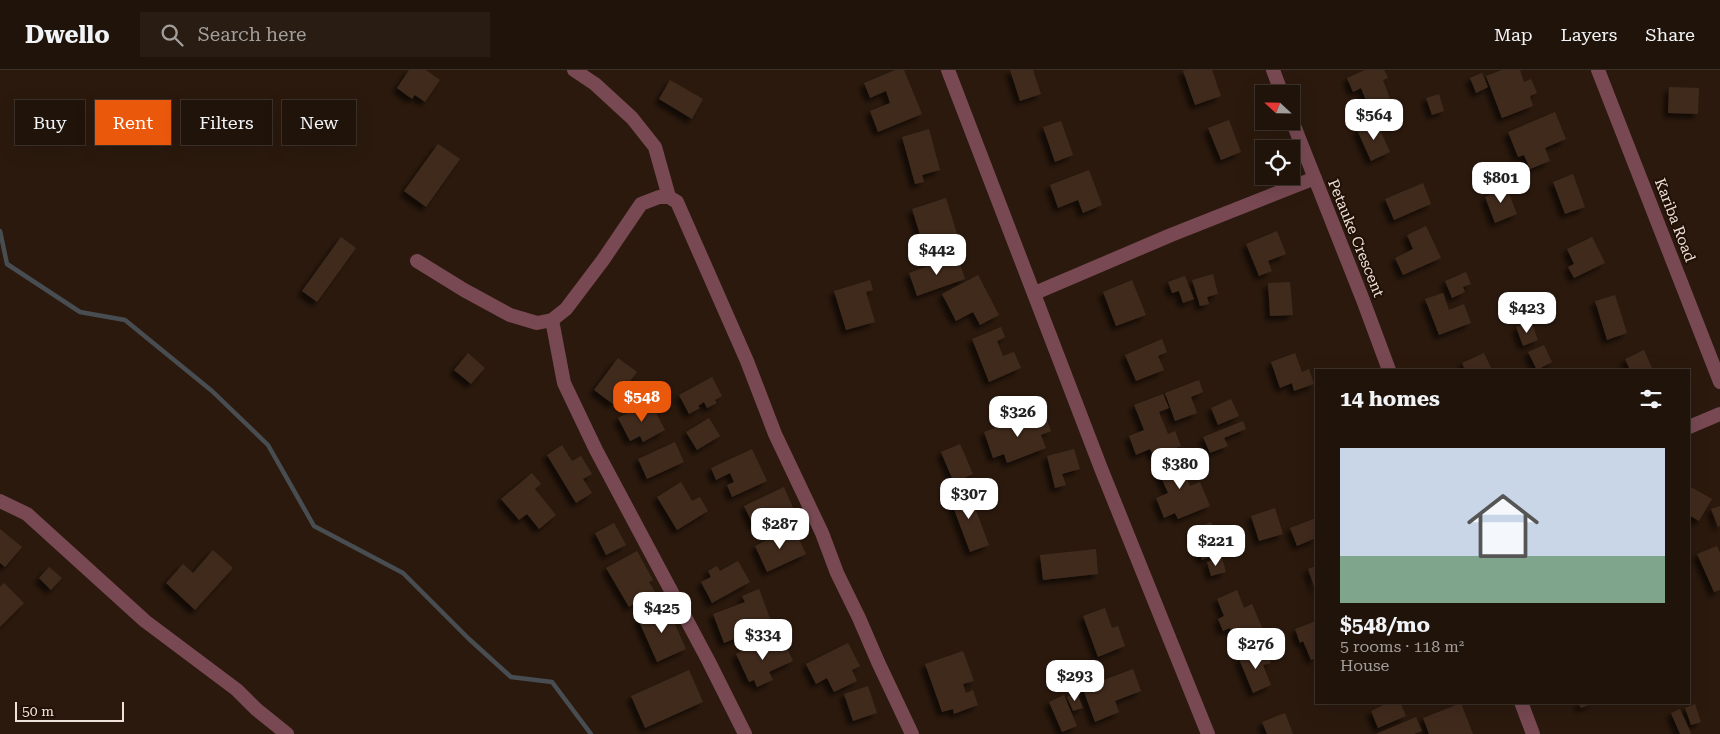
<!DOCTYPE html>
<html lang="en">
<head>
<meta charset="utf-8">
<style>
  :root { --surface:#20130a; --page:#281c13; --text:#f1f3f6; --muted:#a29e9c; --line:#3d322b; --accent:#ea580c }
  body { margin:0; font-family:"Roboto Serif",serif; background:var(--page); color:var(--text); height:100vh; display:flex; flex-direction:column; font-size:19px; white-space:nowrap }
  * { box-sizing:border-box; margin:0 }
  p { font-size:16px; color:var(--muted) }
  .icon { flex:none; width:28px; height:28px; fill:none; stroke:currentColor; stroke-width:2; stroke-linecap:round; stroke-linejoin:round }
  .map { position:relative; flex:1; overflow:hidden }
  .details { position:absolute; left:1315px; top:299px; width:375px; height:335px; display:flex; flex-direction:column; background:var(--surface); border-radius:0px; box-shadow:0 5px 20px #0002,0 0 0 1px var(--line) }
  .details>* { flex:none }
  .top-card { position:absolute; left:15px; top:30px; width:475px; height:45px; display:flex; gap:10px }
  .needle { width:32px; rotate:292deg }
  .buttons { position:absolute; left:1255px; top:15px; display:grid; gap:10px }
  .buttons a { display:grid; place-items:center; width:45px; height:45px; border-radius:0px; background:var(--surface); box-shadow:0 5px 20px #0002,0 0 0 1px var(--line); font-size:25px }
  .scale { position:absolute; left:15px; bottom:12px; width:109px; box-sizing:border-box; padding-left:5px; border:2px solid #efe2da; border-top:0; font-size:14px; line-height:18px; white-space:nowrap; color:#efe2da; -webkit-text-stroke:4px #211005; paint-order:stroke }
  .price { position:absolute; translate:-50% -42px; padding:0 11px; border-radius:10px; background:#fff; color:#222; font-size:16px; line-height:32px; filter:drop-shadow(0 1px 2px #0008) }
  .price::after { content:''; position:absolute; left:50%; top:30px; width:15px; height:11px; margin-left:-8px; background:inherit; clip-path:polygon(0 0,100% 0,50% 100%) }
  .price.on { background:var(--accent); color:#fff }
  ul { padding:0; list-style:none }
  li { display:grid; align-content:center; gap:10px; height:265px; padding:0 25px }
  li+li { border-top:1px solid var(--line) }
  li span { display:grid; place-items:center; height:155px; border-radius:0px; color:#555 }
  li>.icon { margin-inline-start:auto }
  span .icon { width:90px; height:90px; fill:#fffc; stroke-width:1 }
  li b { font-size:21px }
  h2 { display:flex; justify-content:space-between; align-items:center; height:60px; padding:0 25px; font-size:21px }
  .pill { padding:0 18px; border-radius:0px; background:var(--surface); box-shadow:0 5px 20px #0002,0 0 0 1px var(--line); font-size:18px; line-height:45px }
  .pill.on { background:var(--accent); color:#fff }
  header { display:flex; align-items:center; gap:30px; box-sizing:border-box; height:70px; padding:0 25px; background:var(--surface); border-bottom:1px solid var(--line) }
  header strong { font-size:24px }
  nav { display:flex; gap:28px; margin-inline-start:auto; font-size:18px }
  .search { width:350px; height:45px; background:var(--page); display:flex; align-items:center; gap:12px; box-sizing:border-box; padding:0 18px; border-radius:0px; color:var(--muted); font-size:19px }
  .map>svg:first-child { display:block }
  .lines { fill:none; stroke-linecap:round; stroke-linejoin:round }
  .stream { stroke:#484d52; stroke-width:4.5 }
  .building { fill:#3f2c1f; filter:url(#shadow) }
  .minor { stroke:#784953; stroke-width:14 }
  .labels { text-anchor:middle; stroke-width:4; stroke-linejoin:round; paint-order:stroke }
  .street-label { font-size:15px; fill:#efe2da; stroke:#211005 }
</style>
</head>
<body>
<header>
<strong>Dwello</strong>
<div class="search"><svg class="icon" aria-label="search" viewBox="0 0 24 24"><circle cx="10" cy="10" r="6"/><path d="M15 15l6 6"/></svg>Search here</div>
<nav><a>Map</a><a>Layers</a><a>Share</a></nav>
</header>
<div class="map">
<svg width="1720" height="664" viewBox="0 0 1720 664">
  <defs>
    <filter id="shadow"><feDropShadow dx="-4.5" dy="4.5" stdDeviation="2.5" flood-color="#0009"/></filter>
  </defs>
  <rect width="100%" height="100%" fill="#2b190d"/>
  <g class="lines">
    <path class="stream" d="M0,161L7,194L80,242L125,250L212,321L268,375L314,456L403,503L469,569L511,607L552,612L591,664"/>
  </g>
  <path class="building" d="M409,0H426L440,10L425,32L415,25L412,29L397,18Z
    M895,0H904L922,44L878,62L870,41L890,33L886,21L870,28L864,13Z
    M1010,0H1033L1041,24L1020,31Z
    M1186,0H1212L1221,26L1195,35L1183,1Z
    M1365,0H1384L1388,8L1383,10L1390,29L1369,38L1361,18L1353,22L1347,8Z
    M1502,0H1520L1524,12L1531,9L1537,23L1530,26L1533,36L1502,48L1486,6Z
    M1482,3L1488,17L1476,23L1470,8Z
    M670,10L703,29L692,49L659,29Z
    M1669,17L1699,18L1698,44L1668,43Z
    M1439,24L1444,41L1432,45L1426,28Z
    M1555,42L1566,69L1545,78L1550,91L1530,99L1524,85L1518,87L1508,62Z
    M1229,50L1241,82L1221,90L1208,58Z
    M1061,51L1073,85L1055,92L1043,57Z
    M1376,51L1390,82L1371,91L1357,60Z
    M929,59L940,100L922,105L924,112L915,114L902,67Z
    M438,74L460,89L426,137L404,121Z
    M1089,100L1102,135L1083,143L1078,130L1058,138L1050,115Z
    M1573,104L1585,137L1565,144L1553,112Z
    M1423,113L1431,134L1394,150L1385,129Z
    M1505,114L1517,144L1495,153L1485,127L1498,121L1496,118Z
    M946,128L958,167L924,178L912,139Z
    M1426,156L1441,188L1403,205L1395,188L1413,179L1407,165Z
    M1277,161L1286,184L1268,191L1272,201L1259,206L1246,174Z
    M341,167L356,178L317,232L302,221Z
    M1592,167L1605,193L1574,208L1568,197L1574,194L1567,179Z
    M957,185L965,209L917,226L909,203Z
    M1466,202L1471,214L1463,217L1465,222L1452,228L1445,211Z
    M1213,204L1218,224L1207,227L1209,234L1200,236L1192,210Z
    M978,205L999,245L980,255L973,242L956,251L942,224Z
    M1185,206L1194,229L1183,233L1179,221L1172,223L1168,212Z
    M870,210L873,220L866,222L875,252L846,260L834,221Z
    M1132,210L1146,245L1116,256L1103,222Z
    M1290,212L1293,245L1270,246L1268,213Z
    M1443,223L1449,240L1464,234L1471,253L1439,265L1425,229Z
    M1615,225L1627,263L1607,270L1595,231Z
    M1531,251L1538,270L1523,276L1516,257Z
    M1001,257L1005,267L997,271L1003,286L1014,282L1021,298L989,312L972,269Z
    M1162,269L1167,282L1158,286L1164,300L1136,311L1125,285Z
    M1544,275L1552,292L1537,300L1528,282Z
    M1644,280L1653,300H1630L1625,289Z
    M468,283L485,298L471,314L454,300Z
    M1295,283L1302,302L1309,299L1314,314L1294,321L1292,313L1280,318L1271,292Z
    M1484,283L1492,300H1465L1462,293Z
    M618,288L637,302L613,334L594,320Z
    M712,307L722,326L715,330L717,333L707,338L704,332L698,336L700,338L689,344L679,325Z
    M1199,310L1203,322L1191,327L1197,343L1175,351L1165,323Z
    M1163,324L1169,338L1159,342L1168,364L1175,361L1181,376L1154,387L1150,379L1136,385L1129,366L1144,360L1134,335Z
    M1231,329L1239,346L1218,355L1211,338Z
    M650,331L665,360L643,372L640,366L630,371L618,348Z
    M1030,345L1032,350L1045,345L1051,361L1041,365L1046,378L1007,393L1004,384L993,388L984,362Z
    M709,348L720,366L697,380L686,362Z
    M1243,351L1246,359L1224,368L1228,376L1210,383L1203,367Z
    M675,372L684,392L647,409L638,389Z
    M960,374L973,404L954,413L941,382Z
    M562,375L572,391L581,386L592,404L583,409L592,423L576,433L547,385Z
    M752,379L767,411L732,427L727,415L734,412L730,403L716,410L711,398Z
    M1074,379L1080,399L1062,404L1066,415L1055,418L1047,386Z
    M1188,385L1194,400L1185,403L1190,416L1200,412L1210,436L1178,449L1175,443L1164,448L1156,428L1168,423L1157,398Z
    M532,403L541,414L535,419L556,445L539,459L527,444L519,450L501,429Z
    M681,412L692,431L700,427L708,441L677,460L657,427Z
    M1689,416L1712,429L1699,451L1689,445Z
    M784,417L796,445L784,450L781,444L754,457L744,436Z
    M968,419L989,475L970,482L949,426Z
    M1720,436V456L1718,457L1711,439Z
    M1275,438L1283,464L1259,471L1251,446Z
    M1316,448V468L1297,476L1290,458Z
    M1211,452L1222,482L1202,490L1191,460Z
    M614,453L626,475L606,485L595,463Z
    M793,457L806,484L767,502L755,476Z
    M0,459L22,477L5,497L0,493Z
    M1717,476L1720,483V520L1714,522L1697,484Z
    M1096,479L1098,504L1043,510L1040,485Z
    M213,480L233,498L195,540L166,513L183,494L193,503Z
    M637,481L653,510L649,512L655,522L629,537L606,498Z
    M1222,488L1226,502L1211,506L1207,492Z
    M738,491L750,512L712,533L701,512L711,507L708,501L717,496L720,501Z
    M1316,496V522L1308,499Z
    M49,497L62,508L51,520L39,508Z
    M4,513L24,533L0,557V517Z
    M759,519L772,554L724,573L713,544L745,532L742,526Z
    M1237,520L1244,538L1252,534L1263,560L1235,571L1230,558L1223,561L1218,549L1224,546L1217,529Z
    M667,536L686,579L657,592L638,549Z
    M1105,538L1112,558L1118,556L1125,576L1098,587L1083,546Z
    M1316,551V588L1311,590L1303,571L1300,573L1295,559Z
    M770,568L776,581L786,576L793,591L769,602L773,610L757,617L754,610L749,612L736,584Z
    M848,573L860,596L852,600L857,611L834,622L827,608L816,614L806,594Z
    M1265,578L1271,593L1263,595L1271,615L1253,623L1239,589Z
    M963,581L974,611L963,614L966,623L973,620L978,635L954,644L953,639L942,642L925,594Z
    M1133,599L1141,621L1115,631L1119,642L1095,652L1080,611L1098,604L1101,611Z
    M689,600L703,632L645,658L631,626Z
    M868,616L877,643L853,651L844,624Z
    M1077,623L1083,638L1073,641L1067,627Z
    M1064,625L1077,656L1062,662L1049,632Z
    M1390,632H1400L1406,646L1378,658L1371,641Z
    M1578,632H1594V633L1581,638Z
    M1461,633L1473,664H1429L1423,648Z
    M1695,634L1701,652L1691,655L1685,638Z
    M1680,639L1691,663L1690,664H1680L1671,643Z
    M1285,643L1293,664H1267L1262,652Z
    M1416,647L1422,661L1414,664H1376Z"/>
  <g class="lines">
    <path class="minor" d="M574,0L595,14L632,48L655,77L669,127
      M948,0L1102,401L1208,664
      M1273,0L1282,24
      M1598,0L1720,312
      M1291,48L1363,230L1389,300
      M417,191L464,220L510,245L537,253L552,250L566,239L603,190L641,134L659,127H669L677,132L747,291L775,364L822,463L837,503L859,548L878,592L912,664
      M1035,223L1171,165L1315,108
      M552,250L564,313L596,380L708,590L745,664
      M1689,357L1720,344
      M0,431L27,444L145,551L237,620L256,639L287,664
      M1521,632L1533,664"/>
  </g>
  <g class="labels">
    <g class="street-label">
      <text transform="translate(1675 150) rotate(69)" y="5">Kariba Road</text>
      <text transform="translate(1356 168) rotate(68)" y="5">Petauke Crescent</text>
    </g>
  </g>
</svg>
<div class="buttons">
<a><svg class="needle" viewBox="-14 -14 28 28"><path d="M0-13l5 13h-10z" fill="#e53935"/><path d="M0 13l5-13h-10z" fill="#a29e9c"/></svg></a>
<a><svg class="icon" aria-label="locate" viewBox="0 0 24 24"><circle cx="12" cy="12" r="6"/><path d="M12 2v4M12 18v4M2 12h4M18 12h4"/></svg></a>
</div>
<div class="scale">50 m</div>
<b class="price" style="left:1374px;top:71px">$564</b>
<b class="price" style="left:1501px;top:134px">$801</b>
<b class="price" style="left:937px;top:206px">$442</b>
<b class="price" style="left:1527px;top:264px">$423</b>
<b class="price on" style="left:642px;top:353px">$548</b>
<b class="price" style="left:1018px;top:368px">$326</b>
<b class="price" style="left:1180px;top:420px">$380</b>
<b class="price" style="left:969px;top:450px">$307</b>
<b class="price" style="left:780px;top:480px">$287</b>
<b class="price" style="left:1216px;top:497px">$221</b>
<b class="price" style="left:662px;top:564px">$425</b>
<b class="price" style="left:763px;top:591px">$334</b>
<b class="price" style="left:1256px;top:600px">$276</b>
<b class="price" style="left:1075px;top:632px">$293</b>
<div class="top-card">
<a class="pill">Buy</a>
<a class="pill on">Rent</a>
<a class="pill">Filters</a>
<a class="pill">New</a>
</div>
<section class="details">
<h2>14 homes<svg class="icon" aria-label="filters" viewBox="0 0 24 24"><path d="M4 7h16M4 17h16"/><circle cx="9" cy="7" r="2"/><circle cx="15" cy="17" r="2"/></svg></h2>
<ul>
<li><span style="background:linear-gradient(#c9d6e8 70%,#7fa58c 0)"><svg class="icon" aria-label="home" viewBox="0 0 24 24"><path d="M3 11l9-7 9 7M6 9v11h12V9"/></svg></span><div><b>$548/mo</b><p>5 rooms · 118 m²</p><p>House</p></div></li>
</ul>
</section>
</div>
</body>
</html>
